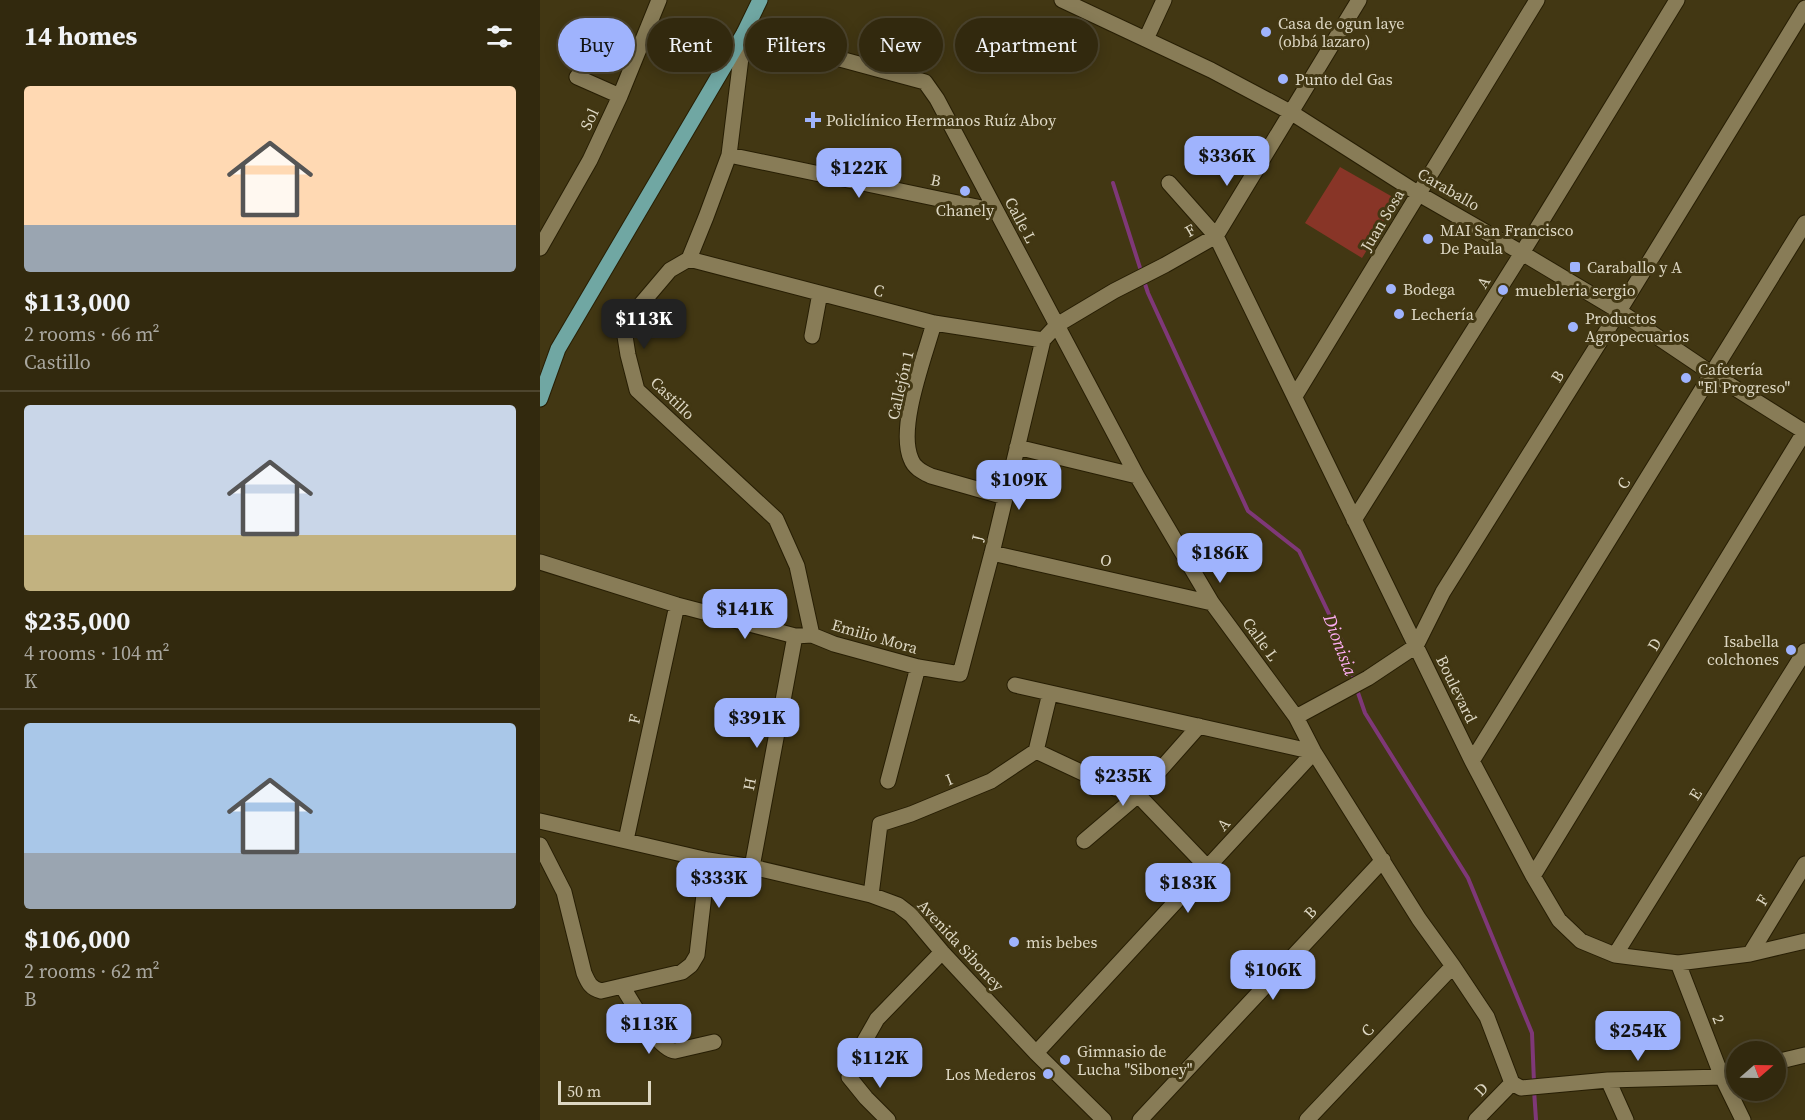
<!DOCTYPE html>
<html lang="en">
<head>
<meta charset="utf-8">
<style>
  :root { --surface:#32290e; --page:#3d351c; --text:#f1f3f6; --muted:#a8a69e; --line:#4d452e; --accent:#9fb3fd }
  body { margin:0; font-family:"Source Serif 4",serif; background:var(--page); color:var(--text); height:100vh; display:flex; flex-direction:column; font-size:22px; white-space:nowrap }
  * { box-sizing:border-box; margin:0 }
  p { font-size:20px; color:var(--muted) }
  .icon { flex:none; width:33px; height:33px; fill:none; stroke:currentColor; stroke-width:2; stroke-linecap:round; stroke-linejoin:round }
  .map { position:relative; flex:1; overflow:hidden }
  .details { display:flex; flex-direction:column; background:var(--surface); width:540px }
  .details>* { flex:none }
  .banner { position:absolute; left:18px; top:18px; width:570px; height:54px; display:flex; gap:12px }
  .needle { width:39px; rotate:70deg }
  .fabs { position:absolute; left:1186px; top:1041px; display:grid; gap:12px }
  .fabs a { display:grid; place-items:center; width:60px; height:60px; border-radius:50%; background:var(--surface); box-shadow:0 3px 15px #0003,0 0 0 2px var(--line); font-size:30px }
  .scale { position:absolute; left:18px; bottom:15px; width:93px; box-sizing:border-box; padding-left:6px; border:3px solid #ddd7c3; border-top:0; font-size:16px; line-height:21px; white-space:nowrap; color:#ddd7c3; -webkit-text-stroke:4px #423713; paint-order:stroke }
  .price { position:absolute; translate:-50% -51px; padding:0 14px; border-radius:12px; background:var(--accent); color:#111; font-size:20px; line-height:39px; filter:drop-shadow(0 2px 3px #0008) }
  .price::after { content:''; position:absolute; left:50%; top:36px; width:18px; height:14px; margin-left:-9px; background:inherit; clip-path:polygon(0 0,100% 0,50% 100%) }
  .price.selected { background:#222; color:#fff }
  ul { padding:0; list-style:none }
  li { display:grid; align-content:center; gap:12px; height:318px; padding:0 24px }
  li+li { border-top:2px solid var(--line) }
  li span { display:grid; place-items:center; height:186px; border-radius:6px; color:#555 }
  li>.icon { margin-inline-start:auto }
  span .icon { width:108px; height:108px; fill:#fffc; stroke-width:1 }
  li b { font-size:26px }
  h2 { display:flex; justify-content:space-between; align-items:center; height:72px; padding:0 24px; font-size:26px }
  .tag { padding:0 21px; border-radius:27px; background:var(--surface); box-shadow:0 3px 15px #0003,0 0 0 2px var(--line); font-size:21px; line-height:54px }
  .tag.selected { background:var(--accent); color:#111 }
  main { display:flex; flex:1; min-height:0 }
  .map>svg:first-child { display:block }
  .green { fill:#883527 }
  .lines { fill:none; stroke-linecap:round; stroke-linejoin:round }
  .stream { stroke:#7f3878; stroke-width:4 }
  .minor-casing { stroke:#271e04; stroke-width:17 }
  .major-casing { stroke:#271e04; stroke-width:17 }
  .minor { stroke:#887c57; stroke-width:15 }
  .major { stroke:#70a7a3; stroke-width:15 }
  .poi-dot { fill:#9fb3fd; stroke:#423713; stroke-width:2 }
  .labels { text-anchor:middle; stroke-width:6; stroke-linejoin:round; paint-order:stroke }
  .poi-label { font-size:16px; fill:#ddd7c3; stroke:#423713; text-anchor:start }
  .street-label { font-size:16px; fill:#ddd7c3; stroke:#423713 }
  .water-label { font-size:18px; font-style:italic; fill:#fcacf1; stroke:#423713 }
</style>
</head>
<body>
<main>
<section class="details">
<h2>14 homes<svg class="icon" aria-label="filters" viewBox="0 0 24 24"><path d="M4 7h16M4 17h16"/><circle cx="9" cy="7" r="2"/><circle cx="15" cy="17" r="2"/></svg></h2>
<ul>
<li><span style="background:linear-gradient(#ffd9b3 75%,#9aa5b1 0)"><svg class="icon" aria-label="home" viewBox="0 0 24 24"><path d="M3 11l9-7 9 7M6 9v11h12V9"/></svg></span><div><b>$113,000</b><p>2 rooms · 66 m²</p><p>Castillo</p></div></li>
<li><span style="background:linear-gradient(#c9d6e8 70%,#c2b280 0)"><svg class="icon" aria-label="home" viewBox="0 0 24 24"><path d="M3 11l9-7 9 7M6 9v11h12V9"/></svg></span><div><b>$235,000</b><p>4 rooms · 104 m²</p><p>K</p></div></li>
<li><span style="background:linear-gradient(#a9c7e8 70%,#9aa5b1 0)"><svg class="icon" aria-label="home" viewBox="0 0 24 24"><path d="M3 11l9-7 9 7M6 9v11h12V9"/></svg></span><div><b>$106,000</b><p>2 rooms · 62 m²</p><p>B</p></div></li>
</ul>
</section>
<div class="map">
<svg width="1265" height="1120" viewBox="0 0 1265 1120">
  <rect width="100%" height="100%" fill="#423713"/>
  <path class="green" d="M800,167L858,200L822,258L765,223Z"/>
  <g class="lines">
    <path class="stream" d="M573,183L602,274
      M604,281L608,293L708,511L759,551L801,639L814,680
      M816,687L825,713L928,878L992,1033L994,1083
      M994,1090L996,1120"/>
    <defs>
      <path id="minor" d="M522,0L671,70L752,113L879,194L982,253L1079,311L1171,373L1265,432
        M606,39L624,0
        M37,77L80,96
        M189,155L456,211
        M629,183L676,236L932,761L993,876L1019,920L1041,941L1075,955L1138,963L1210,954L1265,941
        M0,248L50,160L80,96L119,0
        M149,259L394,323L503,340L517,325L574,291L625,265L676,236L819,0
        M394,323C385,356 357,427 371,459C374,468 383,472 391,476L465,497
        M272,336L280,293
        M755,396L997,0
        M477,447L597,476
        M814,520L982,253L1137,0
        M452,553L672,603
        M0,562L137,605L255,636L272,635L294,644L378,667L420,674L452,553L503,340
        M272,635L257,566L236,519L97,390L88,355L84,330L102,303L130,270L149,259L166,217L189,155L204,33L385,82L397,99L597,476L672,603L756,717L774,752L879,919L913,966L947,1017L972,1083
        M475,685L774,752L496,1053
        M756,717L828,678L876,646L903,592L1079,311L1265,8
        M496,751L575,788L598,795L668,868
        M932,761L1265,223
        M348,781L378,667
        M0,821L168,860L212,867L331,895L358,905L371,915L402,952L496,1053L564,1120
        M86,840L137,605
        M544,841L598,795L659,726
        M0,845L24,892L44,973C48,982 50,988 61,991L142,972L151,965L157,955L168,860
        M212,867L255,636
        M993,876L1265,431
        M331,895L340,824L371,814L451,781L496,751L510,693
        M1210,954L1265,864
        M1075,955L1265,651
        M1138,963L1182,1077L1203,1120
        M82,986C92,1002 118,1050 135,1051L174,1042
        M1236,1062L1265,1055
        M1068,1080L1086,1120
        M972,1083L981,1088L1068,1080L1182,1077L1197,1073
        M348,1120L326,1098L309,1077L316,1056L337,1019L402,952
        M600,1120L843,860
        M767,1120L913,966
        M936,1120L972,1083"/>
      <path id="major" d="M0,399L18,349L204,33L220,0"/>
    </defs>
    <use href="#minor" class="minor-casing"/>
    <use href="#major" class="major-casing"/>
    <use href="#minor" class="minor"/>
    <use href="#major" class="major"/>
  </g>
  <g class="poi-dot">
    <circle cx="726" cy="32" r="6"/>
    <circle cx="743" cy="79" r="6"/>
    <path d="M270 111h6v6h6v6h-6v6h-6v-6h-6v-6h6z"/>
    <circle cx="425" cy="191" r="6"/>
    <circle cx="888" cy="239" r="6"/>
    <rect x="1029" y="261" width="12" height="12" rx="3"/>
    <circle cx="851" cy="289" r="6"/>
    <circle cx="963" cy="290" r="6"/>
    <circle cx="859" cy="314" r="6"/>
    <circle cx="1033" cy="327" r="6"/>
    <circle cx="1146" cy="378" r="6"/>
    <circle cx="1251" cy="650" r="6"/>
    <circle cx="474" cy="942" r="6"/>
    <circle cx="525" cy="1060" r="6"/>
    <circle cx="508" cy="1074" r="6"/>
  </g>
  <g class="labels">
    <g class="poi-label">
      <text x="738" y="29">Casa de ogun laye<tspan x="738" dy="18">(obbá lazaro)</tspan></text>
      <text x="755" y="85">Punto del Gas</text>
      <text x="286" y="126">Policlínico Hermanos Ruíz Aboy</text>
      <text x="425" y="216" text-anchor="middle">Chanely</text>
      <text x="900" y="236">MAI San Francisco<tspan x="900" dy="18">De Paula</tspan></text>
      <text x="1047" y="273">Caraballo y A</text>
      <text x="863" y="295">Bodega</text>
      <text x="975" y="296">muebleria sergio</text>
      <text x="871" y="320">Lechería</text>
      <text x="1045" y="324">Productos<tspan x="1045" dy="18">Agropecuarios</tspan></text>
      <text x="1158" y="375">Cafetería<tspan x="1158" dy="18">"El Progreso"</tspan></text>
      <text x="1239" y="647" text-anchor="end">Isabella<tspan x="1239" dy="18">colchones</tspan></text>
      <text x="486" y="948">mis bebes</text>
      <text x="537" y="1057">Gimnasio de<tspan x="537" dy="18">Lucha "Siboney"</tspan></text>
      <text x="496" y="1080" text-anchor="end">Los Mederos</text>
    </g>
    <g class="street-label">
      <text transform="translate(49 119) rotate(-65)" y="6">Sol</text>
      <text transform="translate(396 180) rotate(12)" y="6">B</text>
      <text transform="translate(909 189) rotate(30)" y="6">Caraballo</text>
      <text transform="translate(481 220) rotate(62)" y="6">Calle L</text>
      <text transform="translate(842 220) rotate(-59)" y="6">Juan Sosa</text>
      <text transform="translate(650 230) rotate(-30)" y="6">F</text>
      <text transform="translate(943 282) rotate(-58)" y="6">A</text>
      <text transform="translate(339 290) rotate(15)" y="6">C</text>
      <text transform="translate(1017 376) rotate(-58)" y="6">B</text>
      <text transform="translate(360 385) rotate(-77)" y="6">Callejón 1</text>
      <text transform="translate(133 398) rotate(44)" y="6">Castillo</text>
      <text transform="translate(1083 483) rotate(-58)" y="6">C</text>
      <text transform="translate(437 538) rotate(-77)" y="6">J</text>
      <text transform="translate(566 560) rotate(13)" y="6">O</text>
      <text transform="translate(335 636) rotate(16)" y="6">Emilio Mora</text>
      <text transform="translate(721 639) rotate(54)" y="6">Calle L</text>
      <text transform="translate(1114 644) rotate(-59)" y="6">D</text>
      <text transform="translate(917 689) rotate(64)" y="6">Boulevard</text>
      <text transform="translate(94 719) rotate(-78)" y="6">F</text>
      <text transform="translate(409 779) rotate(-22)" y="6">I</text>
      <text transform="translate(209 784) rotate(-79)" y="6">H</text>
      <text transform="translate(1155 794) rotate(-58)" y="6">E</text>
      <text transform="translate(683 824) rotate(-48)" y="6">A</text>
      <text transform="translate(1222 900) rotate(-59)" y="6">F</text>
      <text transform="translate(770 912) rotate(-47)" y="6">B</text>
      <text transform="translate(421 945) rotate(47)" y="6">Avenida Siboney</text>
      <text transform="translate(1179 1019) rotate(69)" y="6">2</text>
      <text transform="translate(827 1030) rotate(-47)" y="6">C</text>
      <text transform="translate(941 1089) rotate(-46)" y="6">D</text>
    </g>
    <g class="water-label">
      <text transform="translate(800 645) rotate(69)" y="6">Dionisia</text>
    </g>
  </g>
</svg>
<div class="fabs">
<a><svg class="needle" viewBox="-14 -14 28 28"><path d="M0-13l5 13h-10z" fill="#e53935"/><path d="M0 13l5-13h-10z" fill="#a8a69e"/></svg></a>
</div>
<div class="scale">50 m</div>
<b class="price" style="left:687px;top:187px">$336K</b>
<b class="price" style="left:319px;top:199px">$122K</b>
<b class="price selected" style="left:104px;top:350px">$113K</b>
<b class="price" style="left:479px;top:511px">$109K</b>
<b class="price" style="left:680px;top:584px">$186K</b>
<b class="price" style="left:205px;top:640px">$141K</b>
<b class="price" style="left:217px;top:749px">$391K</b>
<b class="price" style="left:583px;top:807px">$235K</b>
<b class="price" style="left:179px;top:909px">$333K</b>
<b class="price" style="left:648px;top:914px">$183K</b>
<b class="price" style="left:733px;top:1001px">$106K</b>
<b class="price" style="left:109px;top:1055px">$113K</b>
<b class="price" style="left:1098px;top:1062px">$254K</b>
<b class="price" style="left:340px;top:1089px">$112K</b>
<div class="banner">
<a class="tag selected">Buy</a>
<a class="tag">Rent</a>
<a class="tag">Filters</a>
<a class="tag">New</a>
<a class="tag">Apartment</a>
</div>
</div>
</main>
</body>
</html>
